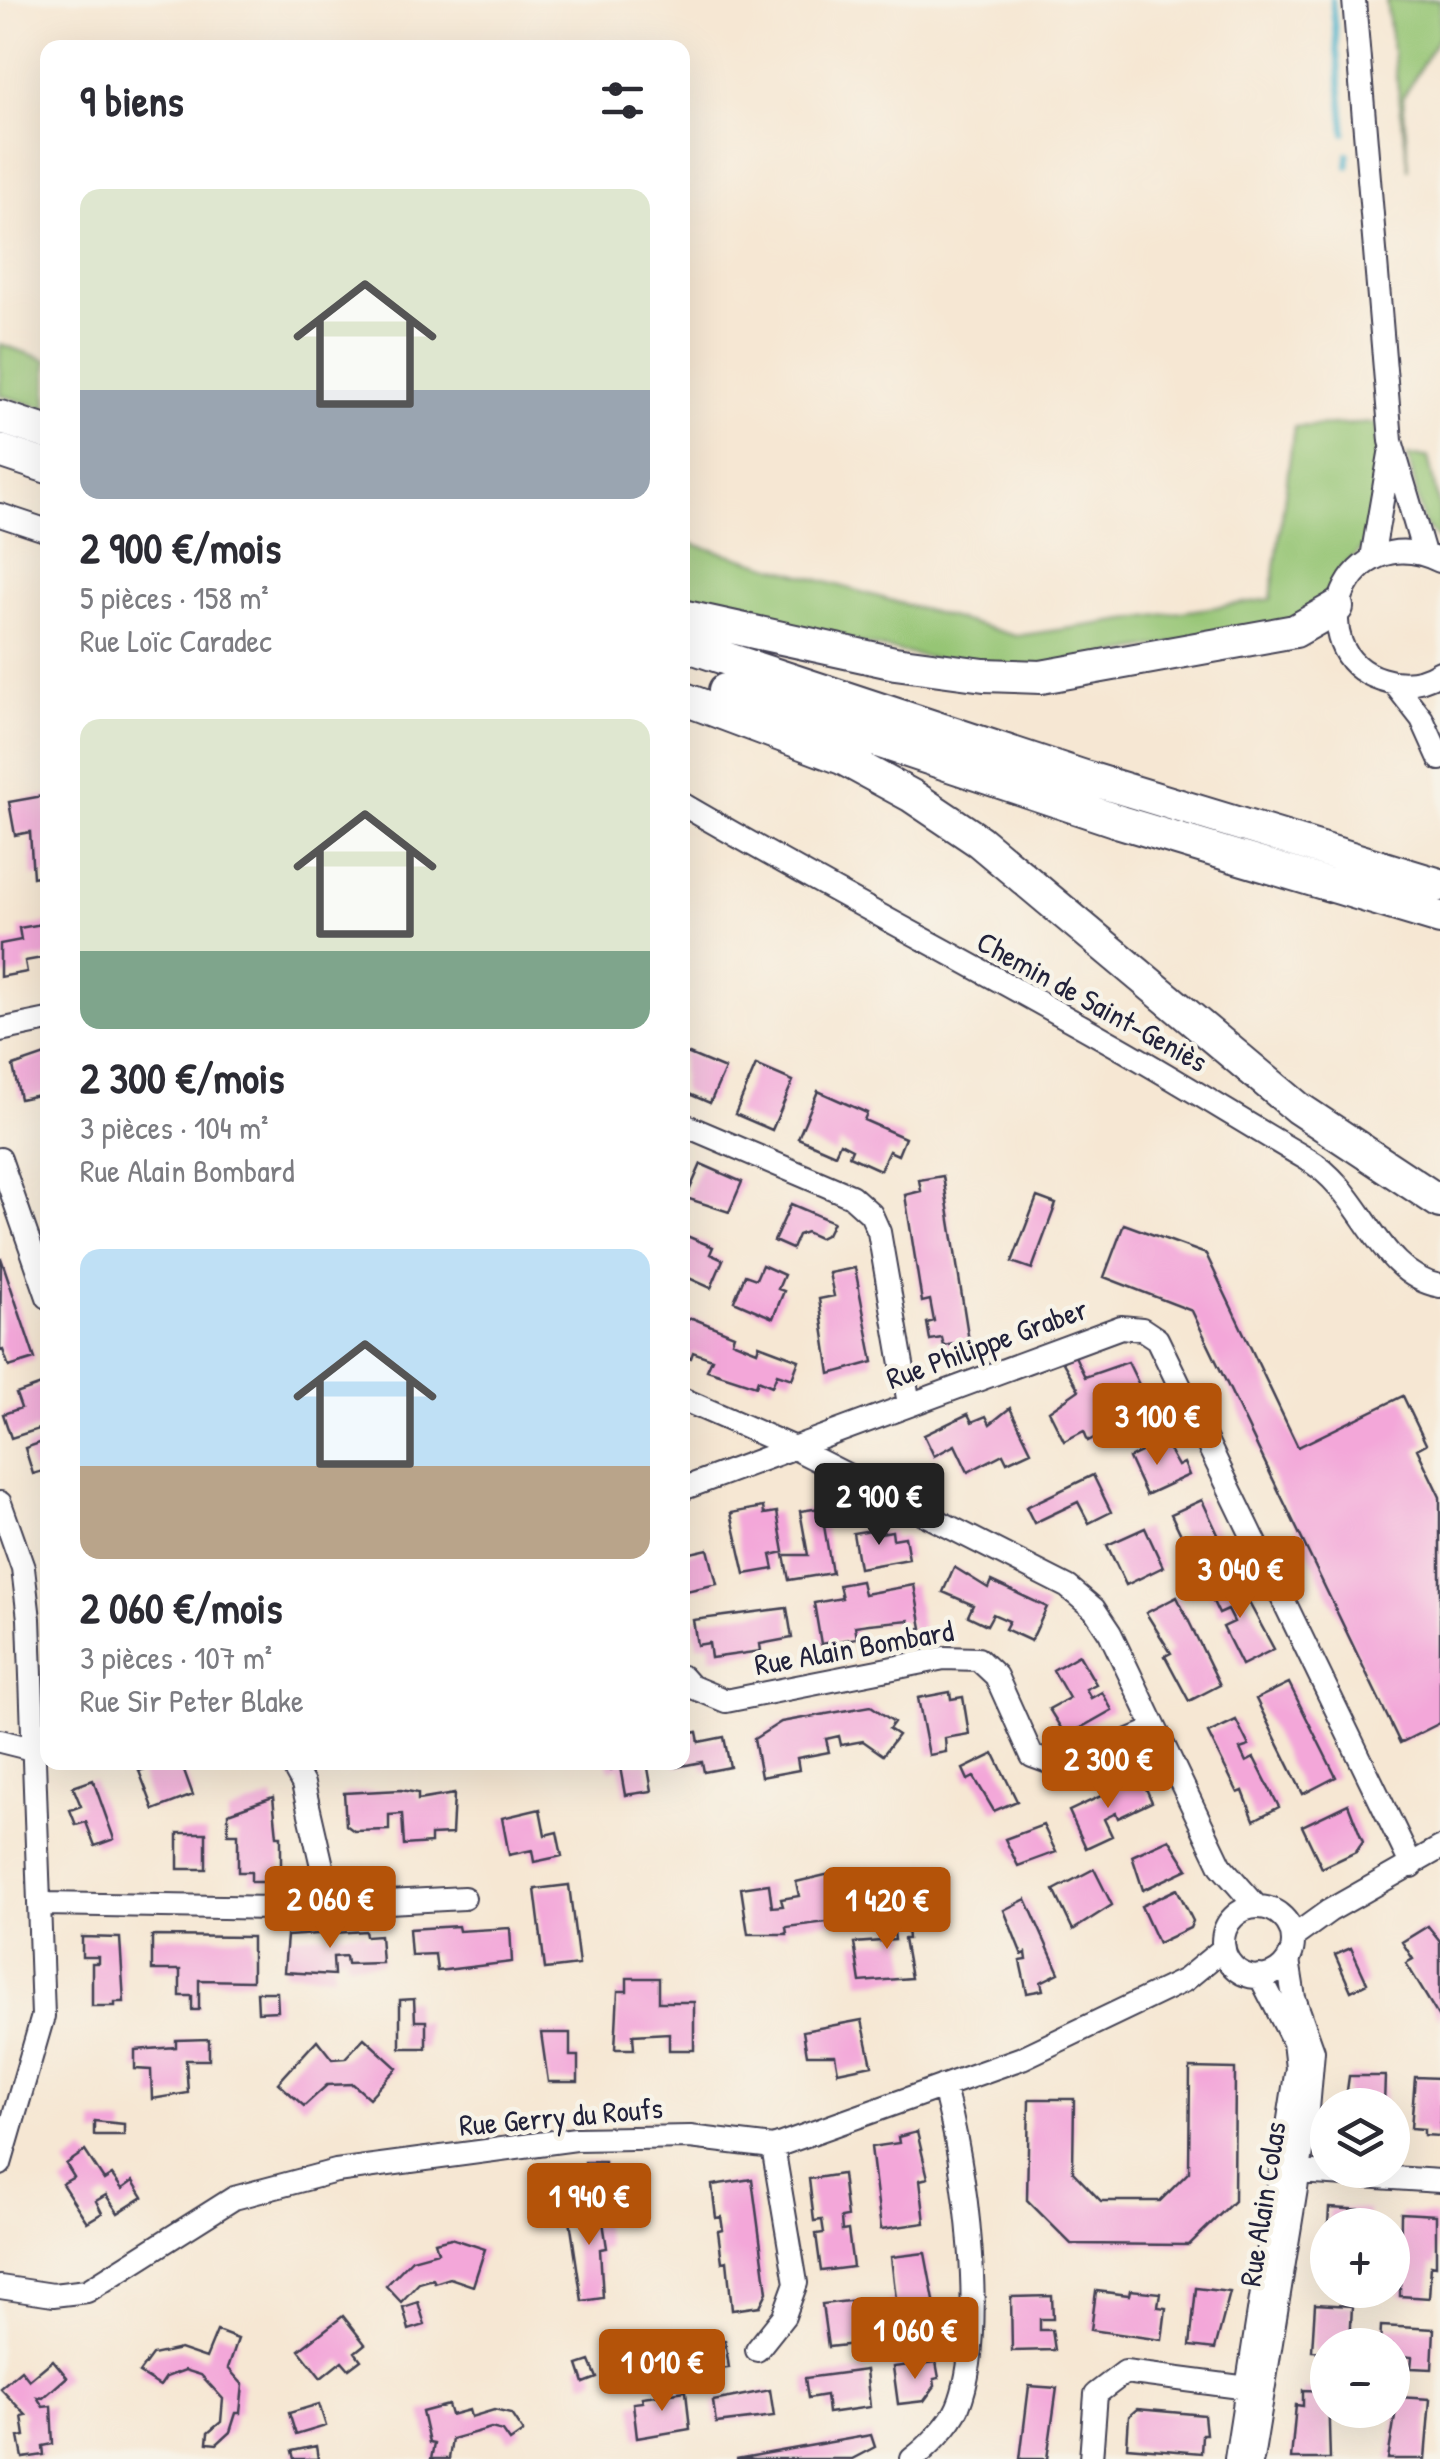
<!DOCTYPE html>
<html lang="fr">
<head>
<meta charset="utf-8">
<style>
  :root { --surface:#fff; --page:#f7f7f7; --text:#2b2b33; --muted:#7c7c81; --accent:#b45309 }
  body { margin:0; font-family:"Patrick Hand",sans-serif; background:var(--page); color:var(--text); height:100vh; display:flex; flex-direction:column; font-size:38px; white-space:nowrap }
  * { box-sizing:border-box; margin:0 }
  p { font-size:32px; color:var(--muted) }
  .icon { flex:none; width:55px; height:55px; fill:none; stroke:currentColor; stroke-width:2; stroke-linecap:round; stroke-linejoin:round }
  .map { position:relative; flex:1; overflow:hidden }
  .details { position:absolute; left:40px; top:40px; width:650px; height:1730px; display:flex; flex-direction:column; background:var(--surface); border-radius:20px; box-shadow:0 10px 40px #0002 }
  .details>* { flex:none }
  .buttons { position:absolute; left:1310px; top:2088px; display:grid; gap:20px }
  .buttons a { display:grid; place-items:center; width:100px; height:100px; border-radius:50%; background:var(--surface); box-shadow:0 10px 40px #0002; font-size:50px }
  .price { position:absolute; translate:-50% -85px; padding:0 22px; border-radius:10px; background:var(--accent); color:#fff; font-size:32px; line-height:65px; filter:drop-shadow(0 2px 5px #0008) }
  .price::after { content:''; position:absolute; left:50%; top:60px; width:30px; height:22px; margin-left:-15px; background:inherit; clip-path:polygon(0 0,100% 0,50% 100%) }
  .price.selected { background:#222; color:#fff }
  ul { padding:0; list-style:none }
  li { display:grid; align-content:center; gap:20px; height:530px; padding:0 40px }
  li span { display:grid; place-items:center; height:310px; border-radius:20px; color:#555 }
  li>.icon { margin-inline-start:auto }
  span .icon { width:180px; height:180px; fill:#fffc; stroke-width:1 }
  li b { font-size:42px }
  h2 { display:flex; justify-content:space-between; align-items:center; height:120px; padding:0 40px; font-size:42px }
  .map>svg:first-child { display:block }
  .green { fill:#96c574; stroke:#5c7458; stroke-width:2.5 }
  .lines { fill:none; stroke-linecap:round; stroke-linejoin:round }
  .stream { stroke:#4ab1c9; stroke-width:6 }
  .building { fill:#f3a7d9 }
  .minor-casing { stroke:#424052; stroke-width:26 }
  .highway-casing { stroke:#424052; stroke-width:36 }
  .minor { stroke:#fff; stroke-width:22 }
  .highway { stroke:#fff; stroke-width:32 }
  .labels { text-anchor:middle; stroke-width:9; stroke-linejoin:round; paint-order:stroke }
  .street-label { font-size:30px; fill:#22223b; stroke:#f7f3e8 }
</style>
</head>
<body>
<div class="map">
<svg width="1440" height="2459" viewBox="0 0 1440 2459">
  <rect width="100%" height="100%" fill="#f7f3e8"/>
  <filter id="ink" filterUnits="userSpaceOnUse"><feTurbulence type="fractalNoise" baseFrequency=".01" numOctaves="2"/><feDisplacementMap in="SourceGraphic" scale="20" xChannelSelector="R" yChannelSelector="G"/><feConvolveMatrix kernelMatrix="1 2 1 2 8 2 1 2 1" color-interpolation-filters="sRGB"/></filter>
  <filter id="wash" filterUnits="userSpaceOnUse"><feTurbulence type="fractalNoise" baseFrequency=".0048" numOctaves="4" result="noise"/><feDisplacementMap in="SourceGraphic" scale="40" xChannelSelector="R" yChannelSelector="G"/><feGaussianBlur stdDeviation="2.25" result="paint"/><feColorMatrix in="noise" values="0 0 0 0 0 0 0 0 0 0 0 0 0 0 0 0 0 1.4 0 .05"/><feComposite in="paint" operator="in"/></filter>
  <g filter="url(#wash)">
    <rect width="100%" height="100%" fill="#f6e7d3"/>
    <path class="green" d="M1386,0H1440V34L1403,97L1409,170Z
      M0,344L47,360V409L0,395Z
      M1377,423L1376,497L1365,546L1342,568L1317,609L1301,620L1032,669L977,668L683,606L682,541L1016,636L1271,599L1294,427Z
      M1408,456L1428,457L1440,511V543L1423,522Z"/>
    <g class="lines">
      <path class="stream" d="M1332,0L1345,133
        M1348,166V154"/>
    </g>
    <g id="blocks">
      <path class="building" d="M48,795V874L33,877L30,832L15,835L9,802Z
        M48,923V957L25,961L27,972L0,977V944L21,940L19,928Z
        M682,1051L725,1069L710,1103L682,1091Z
        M48,1054V1093L20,1099L13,1066Z
        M756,1065L793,1081L772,1130L735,1114Z
        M818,1091L867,1113L864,1120L905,1138L898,1155L889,1151L880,1170L849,1156L852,1149L840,1143L835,1154L798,1138Z
        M701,1164L742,1182L729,1212L686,1198Z
        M943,1176L969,1341L944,1346L942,1338L930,1340L927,1323L934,1321L930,1300L922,1302L905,1195L921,1191L919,1180Z
        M1037,1197L1056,1204L1032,1269L1012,1262Z
        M791,1204L833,1222L827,1234L819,1238L806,1232L798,1235L792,1249L774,1241Z
        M1124,1224L1206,1254L1298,1447L1403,1396L1426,1444L1417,1449L1440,1497V1723L1400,1743L1192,1311L1104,1277Z
        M682,1234L713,1247L710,1254L723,1260L711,1288L682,1275Z
        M1,1258L35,1359L9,1367L3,1350L0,1351Z
        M762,1265L784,1275L778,1289L784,1291L773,1318L734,1301L745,1275L756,1279Z
        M855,1268L873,1362L830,1374L819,1299L834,1296L829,1273Z
        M692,1318L734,1335L732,1341L757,1351L759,1345L799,1360L792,1379L777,1374L772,1386L758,1380L756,1386L707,1370L712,1359L693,1352L691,1358L682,1355V1322Z
        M1075,1356L1085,1377L1128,1362L1142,1391L1129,1397L1135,1410L1107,1423L1111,1429L1088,1441L1084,1431L1064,1441L1049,1411L1079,1390L1062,1361Z
        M44,1384L48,1426L11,1438L3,1414L21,1408L16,1394Z
        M1010,1408L1031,1451L1007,1462L1003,1454L968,1472L955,1445L934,1456L924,1435L968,1414L972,1422L986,1416L990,1424Z
        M48,1440V1482H47L43,1471L33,1474L25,1448Z
        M1164,1441L1178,1466L1184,1463L1189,1475L1146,1495L1129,1458Z
        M1093,1475L1111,1512L1089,1523L1078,1502L1034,1523L1026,1507Z
        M1202,1500L1221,1541L1191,1555L1171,1514Z
        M763,1507L764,1514L777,1512L784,1552L771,1555L774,1569L745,1574L731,1513Z
        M821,1508L832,1573L789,1580L784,1555H808L800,1511Z
        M1145,1528L1163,1567L1126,1585L1107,1545Z
        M878,1529L880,1533L892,1531L893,1539L905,1537L909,1559L859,1568L853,1533Z
        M708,1549L717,1584L682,1592V1555Z
        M954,1567L988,1588L991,1581L1047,1607L1031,1641L1005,1629L1009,1621L993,1614L987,1625L968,1616L973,1605L943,1592Z
        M1234,1575L1274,1649L1242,1665L1223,1627L1234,1622L1228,1610L1219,1614L1207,1589Z
        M861,1581L864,1594L914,1585L922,1628L911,1630L909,1620L869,1624L855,1626L857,1638L821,1644L814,1603L842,1598L839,1585Z
        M1177,1597L1220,1685L1189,1701L1165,1656L1171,1653L1146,1613Z
        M787,1608L792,1638L760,1644L761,1651L711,1658L709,1643L697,1645L693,1620Z
        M1079,1655L1096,1684L1086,1689L1091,1698L1102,1692L1112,1710L1066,1736L1049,1709L1069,1698L1053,1670Z
        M1289,1683L1336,1777L1303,1794L1256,1699Z
        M950,1692L951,1699L963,1697L969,1734L945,1738L946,1752L929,1755L918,1698Z
        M871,1706L894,1722L889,1729L898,1735L883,1755L863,1741L841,1745L839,1736L826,1739L829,1752L797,1758L799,1770L761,1777L754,1739L781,1722Z
        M1236,1720L1249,1746L1240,1749L1246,1762L1254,1758L1279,1807L1254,1820L1243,1791L1238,1793L1208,1733Z
        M697,1732L699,1742L724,1737L730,1767L704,1772L702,1762L676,1767L675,1762H682V1735Z
        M994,1754L1017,1801L994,1811L974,1777L968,1780L963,1769Z
        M150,1762H181L193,1795L154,1810L139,1771L151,1767Z
        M608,1762H647L652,1791L625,1795L620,1767L609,1770Z
        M1141,1777L1152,1802L1118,1818L1116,1813L1104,1819L1112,1836L1086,1848L1069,1811Z
        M93,1780L114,1839L95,1846L86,1822L76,1825L70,1810L81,1806L73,1787Z
        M401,1790L418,1793V1800L454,1794L452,1834L431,1835V1843L404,1845L402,1814L389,1815V1830L354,1831L346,1825L344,1793Z
        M273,1797L277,1836H281V1872H272V1882H251V1872H238V1834H228V1813Z
        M1348,1804L1363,1842L1356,1852L1322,1868L1302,1826Z
        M540,1809L545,1835L557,1832L562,1856L534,1862L532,1850L509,1855L502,1818Z
        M1043,1825L1056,1852L1018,1866L1005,1839Z
        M178,1833H206V1869H178Z
        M1169,1839L1188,1869L1143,1890L1132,1856Z
        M851,1869L854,1887L847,1888L852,1919L786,1927L787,1934H748L741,1888L769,1884L772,1907L783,1906L781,1899L799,1896L796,1882Z
        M1094,1869L1112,1905L1073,1930L1054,1890Z
        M569,1885L579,1965L545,1969L535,1889Z
        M1177,1889L1193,1921L1190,1928L1158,1943L1141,1906Z
        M1026,1899L1059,1973L1041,1982L1043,1990L1027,1993L1020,1961L1027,1960L1026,1953L1022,1955L1004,1910Z
        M911,1905L915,1927L907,1928L908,1939H904L911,1978L860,1982L854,1943L895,1940L891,1908Z
        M458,1926L459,1931L510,1928L512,1962L437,1971L435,1954L411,1955L409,1929Z
        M1428,1926L1440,1941V2019L1406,1963L1413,1959L1402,1942Z
        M365,1931L366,1936L380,1935L382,1963L347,1964L346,1956L333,1957L334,1975L284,1972L287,1936Z
        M152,1936L252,1937V1981L199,1980V2010H192V1996H180V1970H152Z
        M82,1937L120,1938L124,2002H115V2006H92V1963H98V1957H82Z
        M1351,1948L1367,1983L1351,1991L1335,1955Z
        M627,1978H659V2002H694V2050H669V2033L633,2035L634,2049H615L618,1991H627Z
        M257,1992H277L278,2011L258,2012Z
        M414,1999L415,2021H426V2048H400V2000Z
        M862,2020L872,2065L838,2072L835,2055H807L803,2031Z
        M541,2033H570V2056H578V2082H548Z
        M364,2038L397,2068L369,2098L353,2084L327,2085L304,2106L278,2083L317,2040L332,2059L345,2058Z
        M209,2039V2060H186L188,2093L152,2099L151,2070L135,2069V2050L176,2047V2040Z
        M1190,2068L1235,2069L1234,2201L1189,2245L1071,2244L1027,2200L1029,2099H1074L1073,2172L1101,2201H1160L1189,2172Z
        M1349,2076H1385L1384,2105H1345Z
        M1415,2077L1440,2078V2136L1424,2135V2129L1411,2128Z
        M94,2121L124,2124V2135H94Z
        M917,2132L928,2178L920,2180L925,2223L881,2229L871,2147L899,2143L898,2137Z
        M85,2151L104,2180L112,2175L122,2189L133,2181L143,2197L118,2213L106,2195L96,2201L102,2213L87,2222L62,2184L74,2177L66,2164Z
        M585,2162H605V2182L585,2183Z
        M842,2174L847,2217L841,2218L842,2231L848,2230L853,2267L821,2271L816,2234L824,2233L822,2220L814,2221L809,2179Z
        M752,2179L767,2292L760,2306L732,2310L727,2261L722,2262L718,2231L723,2230L721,2217L716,2218L712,2185Z
        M600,2202L607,2248L600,2249L603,2298L582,2301L568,2207Z
        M1329,2208L1368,2210L1367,2224L1328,2225Z
        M1401,2213L1436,2215V2266L1431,2265L1429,2298L1400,2296Z
        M451,2238L485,2249L473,2286L450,2278L435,2283L433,2279L419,2283L401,2302L386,2286L412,2259L438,2252L435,2242Z
        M925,2253L939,2327L911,2331V2338L893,2340L888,2300L896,2299L891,2257Z
        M1196,2288L1230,2292L1215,2349L1190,2346Z
        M1130,2290L1160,2293L1158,2307L1166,2308L1162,2340L1091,2330L1096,2291L1129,2295Z
        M1052,2296L1053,2319H1040V2330H1052L1055,2350L1012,2351L1011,2297Z
        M858,2300L864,2343L828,2347L822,2304Z
        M418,2302L425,2325L409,2330L403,2307Z
        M1315,2304L1352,2306L1350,2345H1328V2352L1312,2351Z
        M343,2316L365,2344L355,2352L361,2360L349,2369L342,2361L321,2378L299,2350Z
        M1381,2326L1434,2329L1432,2369L1411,2368L1412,2357L1392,2355V2345H1380Z
        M217,2331L238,2339L228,2368L243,2385L240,2413H236L230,2432L217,2444L207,2443L208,2433L221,2422L223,2399L201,2375L185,2370L166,2377L160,2386L139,2373L152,2355L180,2349L206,2358Z
        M711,2341H725L729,2368L700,2371L697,2343Z
        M53,2360L67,2377L43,2398L37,2397L43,2407L51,2406L53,2444L43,2446L44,2455L23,2458L19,2437L25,2436L22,2416L26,2415L0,2388L21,2370L29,2380Z
        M590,2361L597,2378L584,2383L578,2365Z
        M936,2362L939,2378L934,2379L935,2386L924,2401L898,2404L893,2367Z
        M866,2370L870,2407L828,2413L826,2395L808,2398L805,2378Z
        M1029,2386L1057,2388L1047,2459H1020Z
        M770,2390L774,2416L716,2423L713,2401Z
        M1303,2390L1328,2391L1330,2459H1291L1296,2405L1303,2406Z
        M686,2391L690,2429L637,2438L633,2403L643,2402L642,2397Z
        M1398,2397L1430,2399L1425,2459H1388Z
        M319,2404L326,2426L296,2435L289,2413Z
        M448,2405L451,2415L469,2410L471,2417L494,2410L511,2414L523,2432L510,2441L503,2431L491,2428L452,2439L449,2459H431L434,2444L429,2443L422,2412Z
        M1137,2409L1204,2415L1206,2434H1202L1201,2453L1127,2447L1129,2416Z
        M871,2435L875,2447L852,2459H736Z
        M316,2446L318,2459H294L292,2451Z"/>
    </g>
  </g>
  <g filter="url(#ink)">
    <use href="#blocks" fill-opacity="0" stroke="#424052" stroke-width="2.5"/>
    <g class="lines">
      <defs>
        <path id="minor" d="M1354,0L1391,441L1424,553
          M0,515L48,531
          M1372,558L1390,454
          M1440,561C1345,515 1296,652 1381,679C1402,686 1421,684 1440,672
          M1394,683L1422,719L1440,759
          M682,804C822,886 965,960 1106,1040C1174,1078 1240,1120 1307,1159C1364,1192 1377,1274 1440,1286
          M0,1030L48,1020
          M682,1124L851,1196L871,1214L879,1232L909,1404
          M0,1159L48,1297
          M682,1399L794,1448L1068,1587L1094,1609L1110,1633L1221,1866L1257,1907
          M682,1489L1121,1327L1142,1329L1157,1339L1412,1866
          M0,1503L23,1568L29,1619L43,2016L0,2164
          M682,1677L690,1686L726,1701L944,1658L978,1659L996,1676L1032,1756L1065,1768L1153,1730
          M0,1741L36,1750
          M291,1762L303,1784L331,1905
          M42,1904L275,1908L464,1898
          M1223 1942a35 35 0 1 1 70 0a35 35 0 1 1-70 0Z
          M1293,1937L1329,1911L1440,1848
          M1299,2172L1440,2181
          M0,2287L53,2295L87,2291L234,2198L336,2171L576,2139L690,2137L773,2147L1022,2058L1185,1980L1224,1948
          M757,2350L784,2316L796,2283L773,2147
          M912,2459C927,2448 951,2424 958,2407C988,2334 966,2161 943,2086
          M1091,2459L1096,2394L1125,2372L1248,2388
          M1236,2459L1297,2068L1294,2042L1260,1976
          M1252,2459L1307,2121L1313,2051L1294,1998L1288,1960"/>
        <path id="highway" d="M0,417L48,433
          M0,451L48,467
          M682,616L895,663L984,675L1041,677L1295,631L1337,607
          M682,644L1088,778L1440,885
          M725,690L1120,822L1440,918
          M682,698L842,758L912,796L979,841L1298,1108L1440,1202"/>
      </defs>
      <use href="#minor" class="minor-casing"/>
      <use href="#highway" class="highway-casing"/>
      <use href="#minor" class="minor"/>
      <use href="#highway" class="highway"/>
    </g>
  </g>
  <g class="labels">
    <g class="street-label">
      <text transform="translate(1092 1002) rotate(29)" y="10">Chemin de Saint-Geniès</text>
      <text transform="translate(987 1344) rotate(-20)" y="10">Rue Philippe Graber</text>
      <text transform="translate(854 1648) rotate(-10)" y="10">Rue Alain Bombard</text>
      <text transform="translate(561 2117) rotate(-5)" y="10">Rue Gerry du Roufs</text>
      <text transform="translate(1263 2204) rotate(-81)" y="10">Rue Alain Colas</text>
    </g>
  </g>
</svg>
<div class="buttons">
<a><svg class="icon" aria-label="layers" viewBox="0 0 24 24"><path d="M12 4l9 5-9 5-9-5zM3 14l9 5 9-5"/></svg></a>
<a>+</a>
<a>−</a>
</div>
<b class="price" style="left:1157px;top:1468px">3 100 €</b>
<b class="price selected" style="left:879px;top:1548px">2 900 €</b>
<b class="price" style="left:1240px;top:1621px">3 040 €</b>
<b class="price" style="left:1108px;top:1811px">2 300 €</b>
<b class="price" style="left:330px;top:1951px">2 060 €</b>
<b class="price" style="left:887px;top:1952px">1 420 €</b>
<b class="price" style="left:589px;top:2248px">1 940 €</b>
<b class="price" style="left:915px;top:2382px">1 060 €</b>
<b class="price" style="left:662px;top:2414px">1 010 €</b>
<section class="details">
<h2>9 biens<svg class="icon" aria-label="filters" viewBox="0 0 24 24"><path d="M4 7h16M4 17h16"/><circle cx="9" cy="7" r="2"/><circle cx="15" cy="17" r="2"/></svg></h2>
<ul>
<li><span style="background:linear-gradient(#dfe7d0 65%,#9aa5b1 0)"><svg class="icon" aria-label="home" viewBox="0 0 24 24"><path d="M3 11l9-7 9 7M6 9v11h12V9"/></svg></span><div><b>2 900 €/mois</b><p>5 pièces · 158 m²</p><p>Rue Loïc Caradec</p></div></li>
<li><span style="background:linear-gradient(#dfe7d0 75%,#7fa58c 0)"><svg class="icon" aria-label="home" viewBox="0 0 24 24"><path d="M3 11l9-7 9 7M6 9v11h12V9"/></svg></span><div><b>2 300 €/mois</b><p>3 pièces · 104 m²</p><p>Rue Alain Bombard</p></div></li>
<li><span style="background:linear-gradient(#bfe0f5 70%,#b9a48a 0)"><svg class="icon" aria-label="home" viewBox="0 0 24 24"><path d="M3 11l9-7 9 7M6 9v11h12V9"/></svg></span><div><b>2 060 €/mois</b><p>3 pièces · 107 m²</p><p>Rue Sir Peter Blake</p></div></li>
</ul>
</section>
</div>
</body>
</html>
